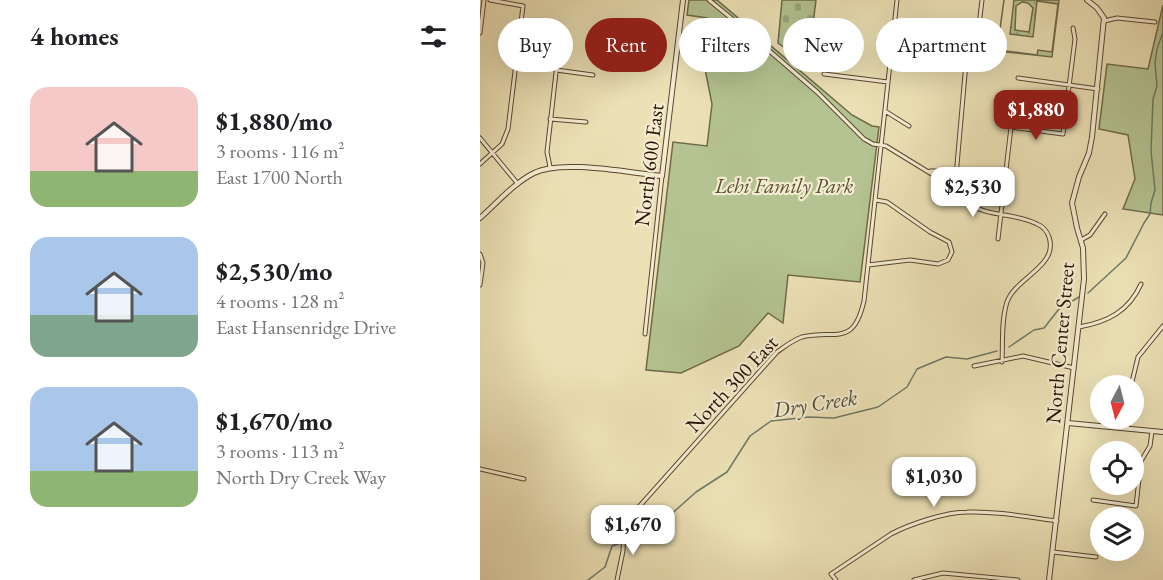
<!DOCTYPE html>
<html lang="en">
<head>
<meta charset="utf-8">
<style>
  :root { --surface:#fff; --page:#f6f6f6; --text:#202124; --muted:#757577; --accent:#8f2418 }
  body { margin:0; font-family:"EB Garamond",serif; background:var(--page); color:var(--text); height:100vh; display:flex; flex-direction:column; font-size:22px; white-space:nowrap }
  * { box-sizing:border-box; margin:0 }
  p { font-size:20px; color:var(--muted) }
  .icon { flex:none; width:33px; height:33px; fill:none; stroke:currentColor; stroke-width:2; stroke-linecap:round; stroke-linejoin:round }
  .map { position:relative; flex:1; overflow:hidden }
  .panel { display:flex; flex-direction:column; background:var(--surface); width:480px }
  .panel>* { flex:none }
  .banner { position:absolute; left:18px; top:18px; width:570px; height:54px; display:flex; gap:12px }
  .needle { width:39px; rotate:187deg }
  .buttons { position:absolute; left:610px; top:375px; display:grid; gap:12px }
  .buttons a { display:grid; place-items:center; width:54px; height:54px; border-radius:50%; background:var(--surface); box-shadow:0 6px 24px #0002; font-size:30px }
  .price { position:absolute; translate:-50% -51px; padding:0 14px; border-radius:12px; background:#fff; color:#222; font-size:20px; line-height:39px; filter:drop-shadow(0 2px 3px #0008) }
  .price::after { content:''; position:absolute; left:50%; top:36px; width:18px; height:14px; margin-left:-9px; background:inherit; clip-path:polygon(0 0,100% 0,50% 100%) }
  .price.selected { background:var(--accent); color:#fff }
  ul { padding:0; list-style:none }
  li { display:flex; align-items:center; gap:18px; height:150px; padding:0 30px }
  li span { display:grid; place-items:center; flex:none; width:168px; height:120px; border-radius:18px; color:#555 }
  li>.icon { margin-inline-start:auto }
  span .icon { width:72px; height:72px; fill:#fffc; stroke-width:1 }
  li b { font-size:26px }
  h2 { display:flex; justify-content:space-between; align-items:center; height:72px; padding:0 30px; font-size:26px }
  .tag { padding:0 21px; border-radius:27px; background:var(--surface); box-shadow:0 6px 24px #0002; font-size:21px; line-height:54px }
  .tag.selected { background:var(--accent); color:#fff }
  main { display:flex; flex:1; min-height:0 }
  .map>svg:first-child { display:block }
  .grass { fill:url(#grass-dots); stroke:#6e6a4a; stroke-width:1.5; fill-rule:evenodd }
  .cemetery { fill:url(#cemetery-stones); stroke:#6e6a4a; stroke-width:1.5 }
  .park { fill:#b4c391; stroke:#6e6a4a; stroke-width:1.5 }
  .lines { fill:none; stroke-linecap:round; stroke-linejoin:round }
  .stream { stroke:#6d7966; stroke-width:1.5 }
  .minor-casing { stroke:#5a4630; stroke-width:5 }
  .tertiary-casing { stroke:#5a4630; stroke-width:6 }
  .minor { stroke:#f3ecd0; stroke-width:3 }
  .tertiary { stroke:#f3ecd0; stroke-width:4 }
  .labels { text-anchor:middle; stroke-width:4.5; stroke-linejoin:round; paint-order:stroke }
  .street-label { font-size:21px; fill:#291204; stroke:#f3ecd0 }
  .park-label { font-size:21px; font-style:italic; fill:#5a5035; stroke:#f3ecd0 }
  .water-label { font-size:22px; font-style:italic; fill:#514e3d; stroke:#f3ecd0 }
</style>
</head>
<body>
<main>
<section class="panel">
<h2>4 homes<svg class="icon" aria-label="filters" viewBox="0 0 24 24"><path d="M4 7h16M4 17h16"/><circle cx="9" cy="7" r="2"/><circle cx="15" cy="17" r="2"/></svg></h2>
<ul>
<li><span style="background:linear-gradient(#f6c9c9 70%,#8fb573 0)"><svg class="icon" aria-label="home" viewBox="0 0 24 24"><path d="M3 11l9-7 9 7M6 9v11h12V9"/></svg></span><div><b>$1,880/mo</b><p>3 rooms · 116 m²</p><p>East 1700 North</p></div></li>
<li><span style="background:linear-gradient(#a9c7e8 65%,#7fa58c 0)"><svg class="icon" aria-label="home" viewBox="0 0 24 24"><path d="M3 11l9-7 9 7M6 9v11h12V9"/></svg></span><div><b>$2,530/mo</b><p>4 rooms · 128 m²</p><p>East Hansenridge Drive</p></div></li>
<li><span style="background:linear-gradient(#a9c7e8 70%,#8fb573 0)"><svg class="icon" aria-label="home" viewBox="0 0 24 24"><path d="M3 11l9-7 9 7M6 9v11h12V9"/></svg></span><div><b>$1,670/mo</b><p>3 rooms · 113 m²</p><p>North Dry Creek Way</p></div></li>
</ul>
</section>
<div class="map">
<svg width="683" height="580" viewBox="0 0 683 580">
  <defs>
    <pattern id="grass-dots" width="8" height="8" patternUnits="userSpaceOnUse" patternTransform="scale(1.5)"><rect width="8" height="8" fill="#b4c391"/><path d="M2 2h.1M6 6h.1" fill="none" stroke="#9ba67b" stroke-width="1.8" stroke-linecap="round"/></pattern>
    <pattern id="cemetery-stones" width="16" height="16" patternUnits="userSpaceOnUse" patternTransform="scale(1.5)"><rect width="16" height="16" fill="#b4c391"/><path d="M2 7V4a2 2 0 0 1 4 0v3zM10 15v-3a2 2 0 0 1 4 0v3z" fill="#9ba67b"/></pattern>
  </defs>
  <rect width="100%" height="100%" fill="#ece1b6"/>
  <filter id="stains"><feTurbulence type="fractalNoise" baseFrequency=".00333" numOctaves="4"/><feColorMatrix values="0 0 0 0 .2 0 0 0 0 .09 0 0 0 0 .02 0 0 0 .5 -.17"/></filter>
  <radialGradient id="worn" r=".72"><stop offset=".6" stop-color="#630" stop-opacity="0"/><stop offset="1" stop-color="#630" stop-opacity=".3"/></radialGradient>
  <path class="grass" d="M524,0L517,50L557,55L558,50L572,52L578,4L557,1L553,37L530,34L534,0H579L572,57L517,51ZM542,2L548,3L553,8L549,32L535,30L536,6Z"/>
  <path class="cemetery" d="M302,0H336L329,56L326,63L298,43Z"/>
  <path class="park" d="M209,0H237L372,115L392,126L399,127L380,282L308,275L303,323L288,313L259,346L201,373L166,370L193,142L227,146L232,104L223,59L227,18L207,15Z
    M683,5V215L643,209L655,179L648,135L619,129L627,64L668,69Z"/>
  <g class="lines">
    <path class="stream" d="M608,293L646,258L664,223L670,214L671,203L675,190L671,151L673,99L677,86L675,63L677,49L683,32
      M529,347L554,330L564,328L579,309L599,297
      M146,541L178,526L216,492L247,472L270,436L291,421L329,417L354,418L398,407L427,387L437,369L466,357L487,359L517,351
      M108,580L125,567L132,546L140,543"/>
    <defs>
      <path id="minor" d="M229,0L257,23L251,32
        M624,21L637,18L675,22
        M257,23L337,92L384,139L393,144L406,146L463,181
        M0,33L4,0
        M39,41L79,46L67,152L70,167
        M76,70L113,75
        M344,74L408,82
        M538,78L618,89
        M405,111L429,126
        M70,119L106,122
        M0,138L38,184
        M0,164L22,144L28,129L43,6L10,0
        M462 177a7 7 0 1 1 14 0a7 7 0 1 1-14 0Z
        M450,171H464
        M476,176L486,63L497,42L502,0
        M467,184C476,189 481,200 490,205C511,217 536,213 557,224C562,226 567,231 569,237C579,266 535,278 527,302C521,320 523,343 522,362
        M518,239L531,127L583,134L595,39L593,28
        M601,240L610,235L625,214
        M0,254L3,263L0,285
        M388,265L430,260L458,264L468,260L472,252L469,242L450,232L407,202L396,200
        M599,327C628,322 649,311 661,284
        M165,334L182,176
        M494,366L543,356L594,368
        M651,386L658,357L683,326
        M647,428L648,418
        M0,469L44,479
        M613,500L656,506L661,461L670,446L672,431
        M573,552L616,557
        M137,580L143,551L144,529L148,519L297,352C304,347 313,340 322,337C356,329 373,348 384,301L417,0
        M356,580L351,574L411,534C430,524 466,512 487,512C517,511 547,517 577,521
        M434,580L463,573L538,580"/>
      <path id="tertiary" d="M0,218C17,203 34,183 54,173C82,159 150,173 182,176L203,0
        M588,423L683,432
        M569,580L604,279L603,248L597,228L592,203L599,177L609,153L612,137L624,18L617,8L607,0"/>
    </defs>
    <use href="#minor" class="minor-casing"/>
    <use href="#tertiary" class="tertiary-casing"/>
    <use href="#minor" class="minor"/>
    <use href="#tertiary" class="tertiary"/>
  </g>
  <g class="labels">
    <g class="street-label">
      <text transform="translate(169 165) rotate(-83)" y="7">North 600 East</text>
      <text transform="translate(580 343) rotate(-85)" y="7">North Center Street</text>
      <text transform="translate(252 384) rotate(-47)" y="7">North 300 East</text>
    </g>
    <g class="park-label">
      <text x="304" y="193">Lehi Family Park</text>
    </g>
    <g class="water-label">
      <text transform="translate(335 403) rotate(-9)" y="8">Dry Creek</text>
    </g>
  </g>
  <rect width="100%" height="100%" filter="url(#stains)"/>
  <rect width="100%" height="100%" fill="url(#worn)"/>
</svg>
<div class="buttons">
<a><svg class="needle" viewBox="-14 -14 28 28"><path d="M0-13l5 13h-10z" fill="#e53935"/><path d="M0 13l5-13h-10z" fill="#757577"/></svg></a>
<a><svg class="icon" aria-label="locate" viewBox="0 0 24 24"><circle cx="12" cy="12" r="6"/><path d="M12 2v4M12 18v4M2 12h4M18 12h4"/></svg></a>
<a><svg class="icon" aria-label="layers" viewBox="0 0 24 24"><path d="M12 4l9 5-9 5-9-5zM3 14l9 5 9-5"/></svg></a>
</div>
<b class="price selected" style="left:556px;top:141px">$1,880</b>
<b class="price" style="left:493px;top:218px">$2,530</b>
<b class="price" style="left:454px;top:508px">$1,030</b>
<b class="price" style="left:153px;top:556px">$1,670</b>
<div class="banner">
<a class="tag">Buy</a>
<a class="tag selected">Rent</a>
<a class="tag">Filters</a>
<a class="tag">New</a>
<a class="tag">Apartment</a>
</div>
</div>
</main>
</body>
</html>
